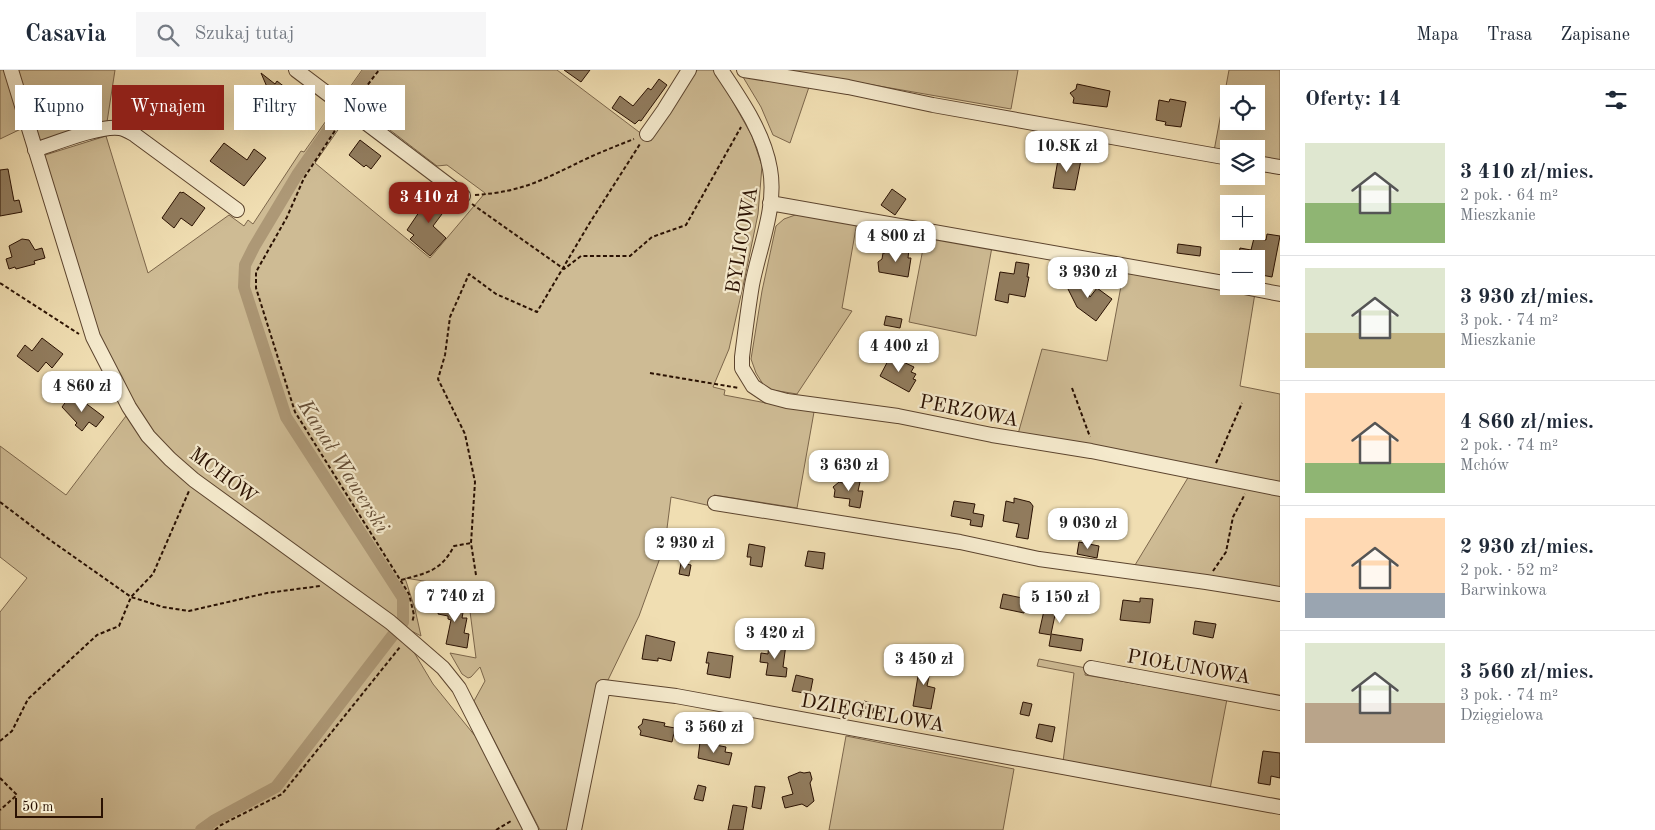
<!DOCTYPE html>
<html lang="pl">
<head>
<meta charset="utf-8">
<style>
  :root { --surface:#fff; --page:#f6f6f7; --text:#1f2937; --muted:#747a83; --line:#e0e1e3; --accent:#8f2418 }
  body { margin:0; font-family:"Old Standard TT",serif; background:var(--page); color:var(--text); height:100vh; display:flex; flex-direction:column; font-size:19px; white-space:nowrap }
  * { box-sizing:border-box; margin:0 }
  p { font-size:16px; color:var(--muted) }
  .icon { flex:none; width:28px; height:28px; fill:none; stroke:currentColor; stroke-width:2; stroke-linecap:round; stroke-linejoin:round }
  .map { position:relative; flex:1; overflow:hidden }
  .details { display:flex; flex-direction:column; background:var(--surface); width:375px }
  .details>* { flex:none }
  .banner { position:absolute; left:15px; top:15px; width:475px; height:45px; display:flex; gap:10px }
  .tools { position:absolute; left:1220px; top:15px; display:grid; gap:10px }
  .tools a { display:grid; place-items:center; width:45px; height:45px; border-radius:0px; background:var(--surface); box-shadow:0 5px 20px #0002; font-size:25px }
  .scale { position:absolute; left:15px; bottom:12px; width:88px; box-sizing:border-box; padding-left:5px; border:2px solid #2a1102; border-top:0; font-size:14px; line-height:18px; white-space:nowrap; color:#2a1102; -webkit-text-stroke:4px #f5eacd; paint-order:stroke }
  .price { position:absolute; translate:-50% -42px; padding:0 11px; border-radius:10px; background:#fff; color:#222; font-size:16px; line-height:32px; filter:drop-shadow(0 1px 2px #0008) }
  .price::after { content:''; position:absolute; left:50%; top:30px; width:15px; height:11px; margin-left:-8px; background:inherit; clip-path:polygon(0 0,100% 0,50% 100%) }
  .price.active { background:var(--accent); color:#fff }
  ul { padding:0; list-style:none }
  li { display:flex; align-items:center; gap:15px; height:125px; padding:0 25px }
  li+li { border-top:1px solid var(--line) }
  li span { display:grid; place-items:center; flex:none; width:140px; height:100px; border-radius:0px; color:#555 }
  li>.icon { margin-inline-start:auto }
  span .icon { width:60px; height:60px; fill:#fffc; stroke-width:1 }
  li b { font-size:21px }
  h2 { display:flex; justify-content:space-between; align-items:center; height:60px; padding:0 25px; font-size:21px }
  .chip { padding:0 18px; border-radius:0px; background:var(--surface); box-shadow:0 5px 20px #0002; font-size:18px; line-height:45px }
  .chip.active { background:var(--accent); color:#fff }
  header { display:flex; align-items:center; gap:30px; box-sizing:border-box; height:70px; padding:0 25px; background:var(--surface); border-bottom:1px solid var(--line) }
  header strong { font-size:24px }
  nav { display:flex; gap:28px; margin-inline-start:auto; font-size:18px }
  .search { width:350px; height:45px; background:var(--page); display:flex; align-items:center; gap:12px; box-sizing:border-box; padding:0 18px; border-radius:0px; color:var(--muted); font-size:19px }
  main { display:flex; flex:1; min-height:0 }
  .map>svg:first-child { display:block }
  .green { fill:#cebb94; stroke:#7c664b; fill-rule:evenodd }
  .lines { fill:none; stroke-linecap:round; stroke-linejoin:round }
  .canal { stroke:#ad9876; stroke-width:12 }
  .building { fill:#917c5e; stroke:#2a1102 }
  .minor-casing { stroke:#5c442e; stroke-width:16 }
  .path { stroke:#2a1102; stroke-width:2; stroke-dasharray:4 2.5; stroke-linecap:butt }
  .minor { stroke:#f5eacd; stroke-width:14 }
  .labels { text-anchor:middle; stroke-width:4.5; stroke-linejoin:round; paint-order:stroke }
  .street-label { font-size:20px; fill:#2a1102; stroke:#f5eacd }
  .water-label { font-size:21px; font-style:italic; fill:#654e36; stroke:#f5eacd }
</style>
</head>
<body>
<header>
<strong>Casavia</strong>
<div class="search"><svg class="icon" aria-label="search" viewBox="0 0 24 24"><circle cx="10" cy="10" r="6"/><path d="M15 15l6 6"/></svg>Szukaj tutaj</div>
<nav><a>Mapa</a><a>Trasa</a><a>Zapisane</a></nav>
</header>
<main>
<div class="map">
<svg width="1280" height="760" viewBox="0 0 1280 760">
  <rect width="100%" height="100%" fill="#f0deb2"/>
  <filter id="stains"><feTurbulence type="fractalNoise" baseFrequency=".004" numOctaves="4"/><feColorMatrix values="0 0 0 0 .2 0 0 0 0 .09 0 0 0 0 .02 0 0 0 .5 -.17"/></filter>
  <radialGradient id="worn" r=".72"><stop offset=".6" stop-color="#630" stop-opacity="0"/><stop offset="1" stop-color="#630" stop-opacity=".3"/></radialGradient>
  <path class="green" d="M0,0H5L23,58L0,69Z
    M18,0H115L107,52L38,73Z
    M362,0H557L651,71L697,0H715L752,66L762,96L758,144L745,207L729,279L713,317L725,320L724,325L814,342L797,438L714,425L711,436L671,427L665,474L639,546L608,610H600L569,760H540L474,631L485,611L480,597L471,607L468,608L462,604L450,583L476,588L467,518L405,508L415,539L421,566L404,557L198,405L174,385L153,362L133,335L101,273L42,86L106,66L148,203L229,145L244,156L248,150L253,154L301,81L304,82ZM356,34L437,96L447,95L485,123L430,188L315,93Z
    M787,0H1018L1011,39Z
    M1229,0H1280V93L1256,88V79H1229V83L1214,81ZM1229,24H1256V51H1229Z
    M740,2L809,17L790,73L773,65L761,37Z
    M798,144L857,152L842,238L852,241L797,324L766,319L756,303L751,289L762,221L776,156L784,149Z
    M926,163L992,177L976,266L909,252Z
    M1124,200L1255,223L1240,316L1280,324V413L1018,364L1042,279L1107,291Z
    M126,346L144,370L387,556L412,579L433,614L484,677L524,760H0V542L27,508L0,487V376L66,425Z
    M1189,406L1280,424V519L1132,500Z
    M1039,589L1086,598L1085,605L1227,629L1210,719L1063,692L1074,603L1037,596Z
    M846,666L1014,699L1003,760H829Z"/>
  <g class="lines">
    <path class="canal" d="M201,760L215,750L276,717L403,552V528L286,347L244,217L245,195L254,177L297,105L370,0"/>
  </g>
  <path class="building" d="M564,0H590L581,12Z
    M261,3L275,14L277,11L286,18L287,16L304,32L302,35L313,43H301L299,46L293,42L289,47L266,29L270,24L265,20L267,17Z
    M659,9L667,15L641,51L639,50L635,54L612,38L620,26L633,36L648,18L651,20Z
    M1077,14L1110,21L1107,37L1073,33L1074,28L1070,23L1076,19Z
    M170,19V22L179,21L180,27L188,26L203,37L195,47L186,40L173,42V47L165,48V43L150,45L144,54L134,46L145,32L153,31L152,25L161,23L160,20Z
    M1170,29L1186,32L1181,57L1165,55L1166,52L1156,50L1159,30L1169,32Z
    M360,70L381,86L371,99L366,95L364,97L349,85Z
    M224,73L247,90L254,79L266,88L244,116L210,91Z
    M1059,84L1081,90L1075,120L1053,118Z
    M8,99L14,131L19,130L22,142L0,146V100Z
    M892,119L906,129L895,145L881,135Z
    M434,120L451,132L433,156L446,168L430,186L410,169L414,165L407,160Z
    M180,122L182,123L183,122L205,138L192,156L181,148L174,158L162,148Z
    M1267,164L1280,166L1272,207L1256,204V189H1238L1240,178L1251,180L1254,168L1266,170Z
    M22,169L29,170L35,180L42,178L45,188L34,191L35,194L16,199L15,197L9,199L6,189L12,187L9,176Z
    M1178,174L1201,177L1200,186L1177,183Z
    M897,177L909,179L908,188H911L908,207L879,202L878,192L882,189L883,183H885L886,180L896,182Z
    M1016,192L1029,194L1027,207H1029L1025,227L1009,224L1008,233L995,230L1000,202L1014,204Z
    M1078,205L1090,227L1097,218L1112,229L1096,251L1077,237L1065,213Z
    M886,246L902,249L900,258L884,255Z
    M42,268L63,284L52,298L46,292L38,302L17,286L25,275L32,281Z
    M899,284V290L914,297L911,302L916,304L913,309L916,310L909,322L880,306L891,285Z
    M72,323L104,347L96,357L89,352L82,361L75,355L77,353L62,337Z
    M843,409L860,412L858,421H863L860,438L849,436L850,429L834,427L835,420L833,417L839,412L843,413Z
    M1014,428L1030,432L1033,436L1028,469L1016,467L1019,454L1003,451L1006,431L1014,433Z
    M954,431L975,434L973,443L984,445L982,457L970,455L971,450L951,446Z
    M1079,472L1099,476L1097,488L1077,484Z
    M749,474L765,477L762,497L750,495L751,487H747Z
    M808,481L825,483L823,499L805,496Z
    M681,493L691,495L689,506L679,504Z
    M1003,524L1027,529L1024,543L1000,538Z
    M1074,524L1078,536L1055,545L1051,564L1083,569L1081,581L1049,576L1051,565L1039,563L1045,536Z
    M1140,528L1153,529L1150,553L1120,550L1123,530L1140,532Z
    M448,529L465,532L462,548H467L464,563L469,564L467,578L446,574L451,550L448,549V546L438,544L440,533L447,534Z
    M1195,551L1216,554L1213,568L1193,564Z
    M646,565L675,572L671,591L658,588V591L642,589Z
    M769,572L786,574L783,597L787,598L786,607L766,605L768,593L760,592L761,583L768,584Z
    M708,582L733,586L730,608L707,604L709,593H706Z
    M917,589L932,593L927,616L935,618L931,639L913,636L919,600L914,599Z
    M796,605L813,609L810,624L792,621Z
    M864,631L875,634L873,643L862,640Z
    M1023,632L1032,634L1029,646L1020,644Z
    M643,649L665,653L664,656L675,658L672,672L640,665L641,661L638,657L642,654Z
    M1039,654L1055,657L1052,672L1036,668Z
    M700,672L726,677L725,682L732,683L729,695L698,688Z
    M1263,681L1280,683V708L1271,706L1270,715L1258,713Z
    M800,702L804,703L810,702L812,709L810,713L814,731L807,737L802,734L785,738L782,727L793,724L788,707Z
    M698,715L706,717L703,731L694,729Z
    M755,716L765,717L761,739L752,737Z
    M733,735L747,737L743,760H728Z"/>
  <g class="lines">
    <defs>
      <path id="minor" d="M11,0L93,267L129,337L148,366L170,389L194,410L390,552L443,598L459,618L531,760
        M296,0L463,126
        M721,0C741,30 764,63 770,99C777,137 759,178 752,215C748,239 745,263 742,287V298L753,316L768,326L787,331L898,346L992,365L1091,381L1280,419
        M744,0L848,17L933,35L1229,88
        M647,64L664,40L689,0
        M35,80C56,73 100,55 120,58C126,59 130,62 135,65L237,140
        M1256,93L1280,97
        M770,133L1229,214
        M1239,216L1280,224
        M715,433L960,472L1039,489L1206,512L1280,524
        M1091,598L1280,633
        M574,760L603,617L676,626L1280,737"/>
    </defs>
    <use href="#minor" class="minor-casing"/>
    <path class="path" d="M356,30L379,0
      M342,50L304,108L287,147L256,202V218L295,342L409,524L414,545L412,553
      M475,125C524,122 546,108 588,88C603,81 619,75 634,69
      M472,134L564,199L581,186H630L652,167L686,155L741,57
      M0,213L79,264
      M650,303L739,318
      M1072,318L1090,367
      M1216,393L1242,333
      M0,432L50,470L131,527L163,537L189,541L267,523L320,516
      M1213,501L1226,482L1233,447L1245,424
      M476,505L471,473L475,412L465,364L438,309L445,285L450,247L469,204L496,224L537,242L589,154L640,74
      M401,510C427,503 441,501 454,476L471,473
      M0,671L12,661L28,629L97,565L119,556L131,527L153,504L189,421
      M0,708L17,725L0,740
      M215,760L221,755L282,724L400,577
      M496,760L511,751"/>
    <use href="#minor" class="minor"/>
  </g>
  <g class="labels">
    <g class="street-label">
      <text transform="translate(741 170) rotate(-80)" y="7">BYLICOWA</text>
      <text transform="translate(969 340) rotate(11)" y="7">PERZOWA</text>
      <text transform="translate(224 405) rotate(37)" y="7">MCHÓW</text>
      <text transform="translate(1189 596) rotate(10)" y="7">PIOŁUNOWA</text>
      <text transform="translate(873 642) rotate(10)" y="7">DZIĘGIELOWA</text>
    </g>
    <g class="water-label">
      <text transform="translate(344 396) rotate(58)" y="7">Kanał Wawerski</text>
    </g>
  </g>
  <rect width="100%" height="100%" filter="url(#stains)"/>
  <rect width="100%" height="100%" fill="url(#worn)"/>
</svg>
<div class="tools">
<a><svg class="icon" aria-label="locate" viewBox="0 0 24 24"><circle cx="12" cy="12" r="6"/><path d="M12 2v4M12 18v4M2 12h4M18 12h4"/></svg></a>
<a><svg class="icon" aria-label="layers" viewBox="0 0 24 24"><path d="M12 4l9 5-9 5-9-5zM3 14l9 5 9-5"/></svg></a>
<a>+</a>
<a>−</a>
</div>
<div class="scale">50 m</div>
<b class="price" style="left:1067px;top:103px">10.8K zł</b>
<b class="price active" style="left:429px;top:154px">3 410 zł</b>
<b class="price" style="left:896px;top:193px">4 800 zł</b>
<b class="price" style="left:1088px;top:229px">3 930 zł</b>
<b class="price" style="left:899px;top:303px">4 400 zł</b>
<b class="price" style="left:82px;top:343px">4 860 zł</b>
<b class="price" style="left:849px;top:422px">3 630 zł</b>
<b class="price" style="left:1088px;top:480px">9 030 zł</b>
<b class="price" style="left:685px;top:500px">2 930 zł</b>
<b class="price" style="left:455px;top:553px">7 740 zł</b>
<b class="price" style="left:1060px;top:554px">5 150 zł</b>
<b class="price" style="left:775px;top:590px">3 420 zł</b>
<b class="price" style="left:924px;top:616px">3 450 zł</b>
<b class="price" style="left:714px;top:684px">3 560 zł</b>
<div class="banner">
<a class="chip">Kupno</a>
<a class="chip active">Wynajem</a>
<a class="chip">Filtry</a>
<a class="chip">Nowe</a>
</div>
</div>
<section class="details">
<h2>Oferty: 14<svg class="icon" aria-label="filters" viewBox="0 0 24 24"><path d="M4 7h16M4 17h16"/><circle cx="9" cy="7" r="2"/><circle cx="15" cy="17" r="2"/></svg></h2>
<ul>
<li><span style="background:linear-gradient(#dfe7d0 60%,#8fb573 0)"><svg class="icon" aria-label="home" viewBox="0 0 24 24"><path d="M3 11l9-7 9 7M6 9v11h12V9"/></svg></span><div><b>3 410 zł/mies.</b><p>2 pok. · 64 m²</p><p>Mieszkanie</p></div></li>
<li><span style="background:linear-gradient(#dfe7d0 65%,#c2b280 0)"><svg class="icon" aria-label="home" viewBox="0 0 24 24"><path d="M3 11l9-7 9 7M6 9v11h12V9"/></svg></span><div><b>3 930 zł/mies.</b><p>3 pok. · 74 m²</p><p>Mieszkanie</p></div></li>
<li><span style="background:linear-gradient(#ffd9b3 70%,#8fb573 0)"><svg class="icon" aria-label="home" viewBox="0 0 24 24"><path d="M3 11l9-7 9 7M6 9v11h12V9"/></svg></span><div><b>4 860 zł/mies.</b><p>2 pok. · 74 m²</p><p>Mchów</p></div></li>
<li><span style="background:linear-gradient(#ffd9b3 75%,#9aa5b1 0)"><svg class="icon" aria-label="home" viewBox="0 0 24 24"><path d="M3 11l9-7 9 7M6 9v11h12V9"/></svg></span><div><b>2 930 zł/mies.</b><p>2 pok. · 52 m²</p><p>Barwinkowa</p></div></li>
<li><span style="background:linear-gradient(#dfe7d0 60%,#b9a48a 0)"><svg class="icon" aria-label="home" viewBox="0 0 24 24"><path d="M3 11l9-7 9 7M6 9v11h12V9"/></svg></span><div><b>3 560 zł/mies.</b><p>3 pok. · 74 m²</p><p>Dzięgielowa</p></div></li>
</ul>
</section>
</main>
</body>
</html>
